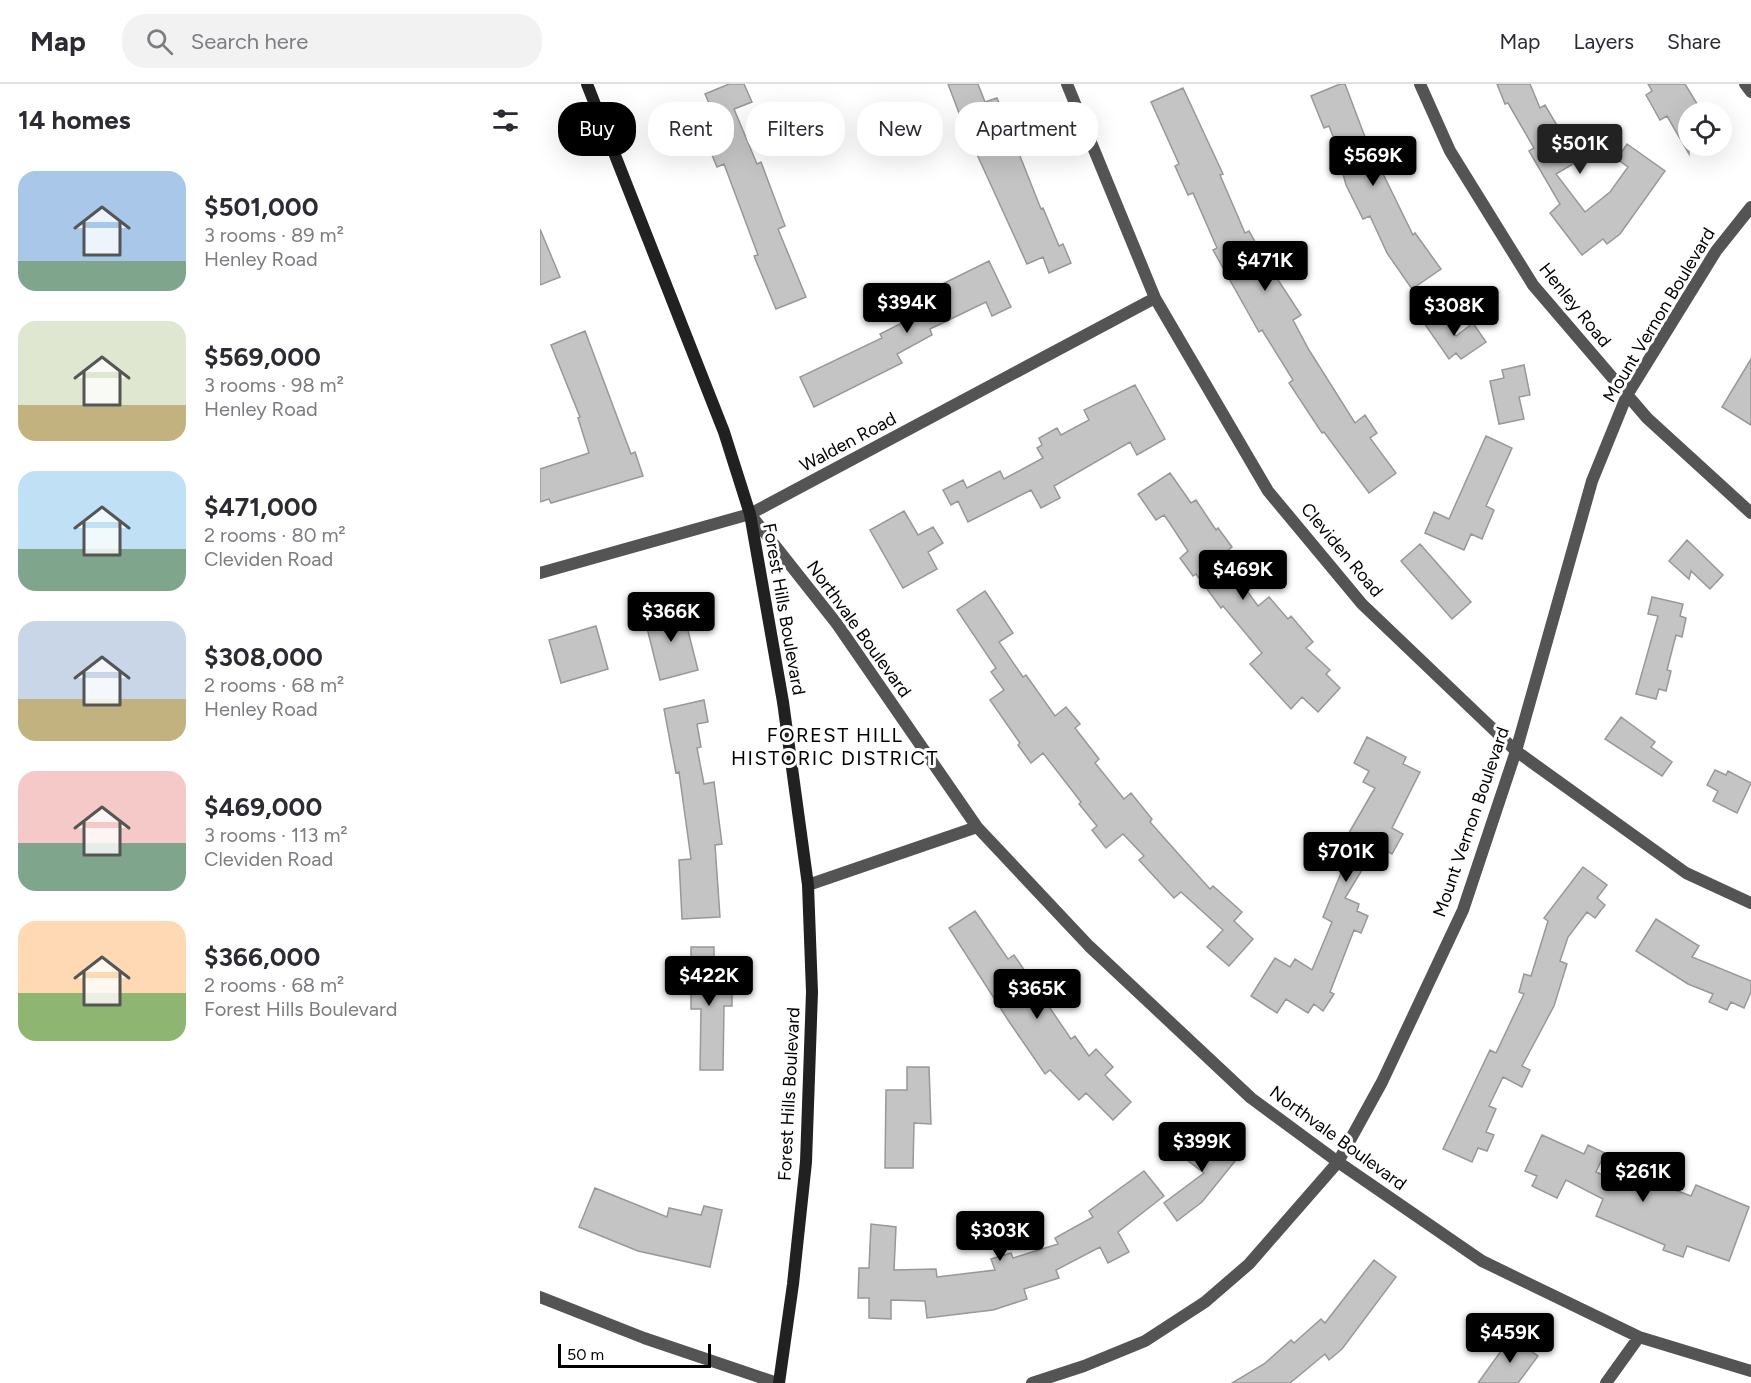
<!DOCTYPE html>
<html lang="en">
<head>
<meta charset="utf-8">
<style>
  :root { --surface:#fff; --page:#f2f2f3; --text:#2b2b33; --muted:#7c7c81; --line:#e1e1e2; --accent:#000 }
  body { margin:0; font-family:Figtree,sans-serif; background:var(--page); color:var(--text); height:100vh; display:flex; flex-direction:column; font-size:22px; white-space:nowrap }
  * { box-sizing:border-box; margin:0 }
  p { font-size:20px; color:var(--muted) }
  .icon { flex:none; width:33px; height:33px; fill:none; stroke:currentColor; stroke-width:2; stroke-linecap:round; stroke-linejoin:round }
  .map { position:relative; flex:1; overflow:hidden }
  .panel { display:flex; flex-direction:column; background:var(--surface); width:540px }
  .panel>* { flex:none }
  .top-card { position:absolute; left:18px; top:18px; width:570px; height:54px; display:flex; gap:12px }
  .tools { position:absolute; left:1138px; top:18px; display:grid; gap:12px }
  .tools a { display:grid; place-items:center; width:54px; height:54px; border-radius:50%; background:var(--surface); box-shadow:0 6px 24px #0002; font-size:30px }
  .scale { position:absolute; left:18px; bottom:15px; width:153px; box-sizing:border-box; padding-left:6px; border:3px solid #000; border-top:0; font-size:16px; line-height:21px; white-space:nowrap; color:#000; -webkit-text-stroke:4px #fff; paint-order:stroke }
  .price { position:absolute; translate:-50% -51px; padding:0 14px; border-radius:6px; background:var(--accent); color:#fff; font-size:20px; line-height:39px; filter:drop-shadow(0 2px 3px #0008) }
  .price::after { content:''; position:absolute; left:50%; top:36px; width:18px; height:14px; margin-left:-9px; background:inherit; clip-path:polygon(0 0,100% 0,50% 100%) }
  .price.current { background:#222; color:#fff }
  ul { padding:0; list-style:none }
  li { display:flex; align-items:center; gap:18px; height:150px; padding:0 18px }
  li span { display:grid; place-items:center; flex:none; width:168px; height:120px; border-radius:18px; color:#555 }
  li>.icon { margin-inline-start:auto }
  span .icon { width:72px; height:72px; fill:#fffc; stroke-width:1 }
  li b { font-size:26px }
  h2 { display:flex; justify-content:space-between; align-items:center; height:72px; padding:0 18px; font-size:26px }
  .pill { padding:0 21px; border-radius:24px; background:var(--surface); box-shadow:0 6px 24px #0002; font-size:21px; line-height:54px }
  .pill.current { background:var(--accent); color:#fff }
  header { display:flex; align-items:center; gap:36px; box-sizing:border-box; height:84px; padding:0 30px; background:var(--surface); border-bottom:2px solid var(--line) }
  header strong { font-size:28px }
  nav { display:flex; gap:33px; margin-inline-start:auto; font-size:21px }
  .search { width:420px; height:54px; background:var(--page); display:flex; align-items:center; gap:15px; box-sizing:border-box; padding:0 21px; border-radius:24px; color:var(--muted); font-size:22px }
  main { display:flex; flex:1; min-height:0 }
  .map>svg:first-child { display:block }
  .building { fill:#c4c4c4; stroke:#989898; stroke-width:1.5 }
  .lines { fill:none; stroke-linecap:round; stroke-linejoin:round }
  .street { stroke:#545454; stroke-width:12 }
  .secondary { stroke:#212121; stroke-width:12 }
  .labels { text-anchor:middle; stroke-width:6; stroke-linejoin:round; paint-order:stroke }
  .street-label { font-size:18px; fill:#000; stroke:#fff }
  .neighbourhood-label { font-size:20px; letter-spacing:1.5px; fill:#000; stroke:#fff }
</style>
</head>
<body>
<header>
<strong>Map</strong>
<div class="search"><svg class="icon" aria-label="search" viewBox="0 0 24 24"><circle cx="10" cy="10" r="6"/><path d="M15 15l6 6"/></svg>Search here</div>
<nav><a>Map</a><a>Layers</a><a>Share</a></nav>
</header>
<main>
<section class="panel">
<h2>14 homes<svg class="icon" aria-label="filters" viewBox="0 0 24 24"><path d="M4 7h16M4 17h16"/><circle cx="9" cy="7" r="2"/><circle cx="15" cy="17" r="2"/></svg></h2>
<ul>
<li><span style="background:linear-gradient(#a9c7e8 75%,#7fa58c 0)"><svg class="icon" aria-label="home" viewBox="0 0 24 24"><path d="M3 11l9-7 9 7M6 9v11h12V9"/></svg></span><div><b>$501,000</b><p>3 rooms · 89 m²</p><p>Henley Road</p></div></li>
<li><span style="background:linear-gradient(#dfe7d0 70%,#c2b280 0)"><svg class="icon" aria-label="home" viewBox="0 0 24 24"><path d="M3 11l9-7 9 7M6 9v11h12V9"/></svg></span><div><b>$569,000</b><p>3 rooms · 98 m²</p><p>Henley Road</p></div></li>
<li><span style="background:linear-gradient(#bfe0f5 65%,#7fa58c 0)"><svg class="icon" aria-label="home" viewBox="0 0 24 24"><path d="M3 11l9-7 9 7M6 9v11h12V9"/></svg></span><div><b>$471,000</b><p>2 rooms · 80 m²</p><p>Cleviden Road</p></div></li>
<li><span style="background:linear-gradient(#c9d6e8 65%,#c2b280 0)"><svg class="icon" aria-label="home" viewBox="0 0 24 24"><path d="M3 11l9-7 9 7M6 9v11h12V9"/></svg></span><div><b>$308,000</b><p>2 rooms · 68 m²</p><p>Henley Road</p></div></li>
<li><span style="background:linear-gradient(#f6c9c9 60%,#7fa58c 0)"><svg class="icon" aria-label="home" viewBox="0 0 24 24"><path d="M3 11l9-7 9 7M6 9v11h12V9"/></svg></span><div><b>$469,000</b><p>3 rooms · 113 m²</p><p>Cleviden Road</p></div></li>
<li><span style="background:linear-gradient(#ffd9b3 60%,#8fb573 0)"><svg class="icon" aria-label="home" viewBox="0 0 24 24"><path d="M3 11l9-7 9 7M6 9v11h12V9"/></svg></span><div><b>$366,000</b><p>2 rooms · 68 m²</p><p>Forest Hills Boulevard</p></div></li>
</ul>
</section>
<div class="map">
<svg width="1211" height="1299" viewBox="0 0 1211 1299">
  <rect width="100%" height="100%" fill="#fff"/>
  <path class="building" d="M189,0H204L212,18L194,25L217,80L221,78L245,142L238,145L266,213L236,225L214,172L218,171L184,80L177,83L164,52L171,49L164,35L174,31L165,10Z
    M408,0H438L445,18L457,14L501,125L503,124L519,162L523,160L531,179L509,189L503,173L487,180L424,42Z
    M800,0H805L825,53L873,151L875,149L901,185L872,205L847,169L830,132L823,135L806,101L803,90L807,88L789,42L784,44L771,12Z
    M957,0H990L1000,24L1005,21L1038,77L1016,90L1045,128L1070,108L1088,83L1077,75L1087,60L1125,87L1080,150L1067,160L1063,155L1042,171L1010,129L1020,120L989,67L994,64L968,19L965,20Z
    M1108,0H1145L1162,28H1149V70L1127,32L1120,36L1106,11L1112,7Z
    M643,4L683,90L680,91L705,149L709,147L727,179L761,231L753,236L769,266L815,339L825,331L837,349L830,354L856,389L829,409L784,348L782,349L749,299L753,296L722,246L719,248L673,166L677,164L653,109L648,111L635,82L639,80L611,18Z
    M0,145L20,193L0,201Z
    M449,177L471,223L452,232L446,218L390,245L392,251L357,270L362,279L274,323L260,293L342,254L340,250L399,220L392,205Z
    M900,228L916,252L933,239L946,258L921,275L916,269L909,275L884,239Z
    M45,247L91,370L95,368L103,392L11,419L9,415L0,418V385L49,369L38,334L40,333L11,261Z
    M1211,275V341L1182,323Z
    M984,281L990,311L979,313L984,335L959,340L950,297L964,294L962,286Z
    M595,301L625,355L597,371L590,358L514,402L520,414L501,424L491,406L428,438L418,417L411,421L403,406L423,396L427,404L460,387L464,395L503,374L497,364L502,361L499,354L517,344L521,351L549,336L544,326Z
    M946,352L972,364L946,422L954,426L942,455L931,450L924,466L885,449L894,428L909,435Z
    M630,389L651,419L656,416L676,446L678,444L692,463L684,470L697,487L694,489L718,522L729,513L748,535L751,532L773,558L766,564L790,586L786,590L800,604L778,628L762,613L751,625L710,580L722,569L683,522L681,524L656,490L653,492L640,474L648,467L629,438L624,431L616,436L598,410Z
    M364,427L378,451L393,443L403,459L388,468L397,485L363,504L330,446Z
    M1147,456L1183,491L1170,505L1151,487L1149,495L1129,477Z
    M880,460L931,518L912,535L861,477Z
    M445,507L473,549L459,558L483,593L486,591L515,632L526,623L540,640L535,644L559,675L555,679L584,715L591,709L612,735L610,738L642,774L670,805L673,802L702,828L694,837L713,855L689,882L667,863L683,846L641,808L634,814L599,776L604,772L583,750L566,764L552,746L557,742L539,720L541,718L503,669L491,679L478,661L480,659L450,616L464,606L451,588L456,584L417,526Z
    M1112,513L1143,520L1140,532L1146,534L1142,553L1136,551L1127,586L1131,587L1126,607L1119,605L1116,615L1096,610L1118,532L1108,530Z
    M142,523L158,586L120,596L104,532Z
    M56,542L68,585L21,599L9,556Z
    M164,616L168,638L157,640L161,663L157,664L164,700L174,698L182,760L175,761L180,833L142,835L139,776L151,775L139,688L136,689L124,625Z
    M1081,633L1115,658L1111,663L1132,678L1122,692L1065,655Z
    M827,653L866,673L863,680L880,688L852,744L863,750L852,770L837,761L805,814L819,820L817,827L828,832L821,849L814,846L790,908L794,910L783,927L774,920L768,929L746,915L737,929L711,912L735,874L750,883L755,875L772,886L792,838L783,833L803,784L792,778L835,704L823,698L829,687L814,679Z
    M1175,686L1186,691L1188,687L1211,699L1197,729L1173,717L1178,707L1167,701Z
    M1043,783L1067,801L1057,814L1065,821L1055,834L1047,828L1028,853L1020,877L1027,880L1014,922L982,982L990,986L982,1003L963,993L949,1022L956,1025L946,1048L954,1051L947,1067L938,1064L932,1078L903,1065L950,966L956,969L984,910L979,908L984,890L991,892L1008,837L1004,834Z
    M435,827L468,875L474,871L531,955L535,952L549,972L556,965L573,983L565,991L591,1018L573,1036L546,1009L539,1016L510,986L505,990L468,936L409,844Z
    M1116,835L1159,862L1152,873L1211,897V908L1204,924L1191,918L1187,926L1169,918L1173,910L1148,900L1096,867Z
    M151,863H174V901H192V922H184L183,986H160L161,925H151Z
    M367,983H389L391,1040L374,1039L373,1084H345L346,1006H367Z
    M659,1045L689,1070L700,1062L704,1066L662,1118L637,1137L624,1119L664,1089L639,1070Z
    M1002,1051L1044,1070L1048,1061L1065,1069L1056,1088L1105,1109L1111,1097L1151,1112L1156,1101L1209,1123L1189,1177L1147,1162L1143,1173L1123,1166L1125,1161L1056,1132L1063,1115L1026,1096L1017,1114L992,1102L997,1092L985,1087Z
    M604,1087L624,1112L578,1148L589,1168L568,1179L560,1163L516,1186L519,1194L484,1205L487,1215L453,1226L387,1234L385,1217L351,1216V1235L329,1234V1214H318L319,1184H329L331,1140L356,1143L354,1186L396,1185L397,1193L455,1186L451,1175L471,1169L473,1174L518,1160L515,1154L553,1133L549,1127Z
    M55,1104L127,1133L129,1124L161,1131L164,1122L182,1126L170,1183L98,1167L39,1143Z
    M834,1176L856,1193L802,1265L789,1276L785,1270L750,1299H692L724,1280L751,1256L754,1259L781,1235L785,1239Z
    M971,1253L998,1272L978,1299H938Z"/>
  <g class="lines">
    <path class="street" d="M527,0L615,214L728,407L822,520L976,667L1146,789L1211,819
      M880,0L910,67L993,201L1107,334L1211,429
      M1205,0L1211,8
      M210,430L297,540L437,743L549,862L711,1014L798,1078L942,1177L1099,1253L1211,1287
      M0,489L210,430L615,214
      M268,801L437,743
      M0,1213L104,1254L237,1299
      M492,1299L544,1282L605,1257L665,1218L709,1180L798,1078L842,998L923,826L976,667L1052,397L1087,311L1176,167L1211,123
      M1066,1299L1099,1253"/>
    <path class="secondary" d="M47,0L184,348L210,430L243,618L268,801L272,908L266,1078L253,1200L239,1299"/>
  </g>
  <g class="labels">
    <g class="street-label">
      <text transform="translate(1035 221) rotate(51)" y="6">Henley Road</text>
      <text transform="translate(1119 231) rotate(-59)" y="6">Mount Vernon Boulevard</text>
      <text transform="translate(308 358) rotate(-28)" y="6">Walden Road</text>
      <text transform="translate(802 466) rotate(50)" y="6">Cleviden Road</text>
      <text transform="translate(244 525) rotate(80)" y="6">Forest Hills Boulevard</text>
      <text transform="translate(319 545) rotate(54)" y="6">Northvale Boulevard</text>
      <text transform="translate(931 738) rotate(-71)" y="6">Mount Vernon Boulevard</text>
      <text transform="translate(249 1010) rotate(-87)" y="6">Forest Hills Boulevard</text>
      <text transform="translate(798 1054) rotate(36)" y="6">Northvale Boulevard</text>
    </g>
    <g class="neighbourhood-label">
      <text x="295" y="658">FOREST HILL<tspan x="295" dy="23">HISTORIC DISTRICT</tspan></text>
    </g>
  </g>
</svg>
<div class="tools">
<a><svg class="icon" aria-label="locate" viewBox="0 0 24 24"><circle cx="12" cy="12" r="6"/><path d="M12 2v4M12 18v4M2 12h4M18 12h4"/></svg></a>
</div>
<div class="scale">50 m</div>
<b class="price current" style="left:1040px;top:91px">$501K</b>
<b class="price" style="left:833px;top:103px">$569K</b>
<b class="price" style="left:725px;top:208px">$471K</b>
<b class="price" style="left:367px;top:250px">$394K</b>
<b class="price" style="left:914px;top:253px">$308K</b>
<b class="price" style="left:703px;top:517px">$469K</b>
<b class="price" style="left:131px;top:559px">$366K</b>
<b class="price" style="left:806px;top:799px">$701K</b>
<b class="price" style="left:169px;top:923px">$422K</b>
<b class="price" style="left:497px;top:936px">$365K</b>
<b class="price" style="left:662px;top:1089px">$399K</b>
<b class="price" style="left:1103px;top:1119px">$261K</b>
<b class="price" style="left:460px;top:1178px">$303K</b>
<b class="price" style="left:970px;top:1280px">$459K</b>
<div class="top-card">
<a class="pill current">Buy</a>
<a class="pill">Rent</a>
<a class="pill">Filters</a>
<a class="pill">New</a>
<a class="pill">Apartment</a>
</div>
</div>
</main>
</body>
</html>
